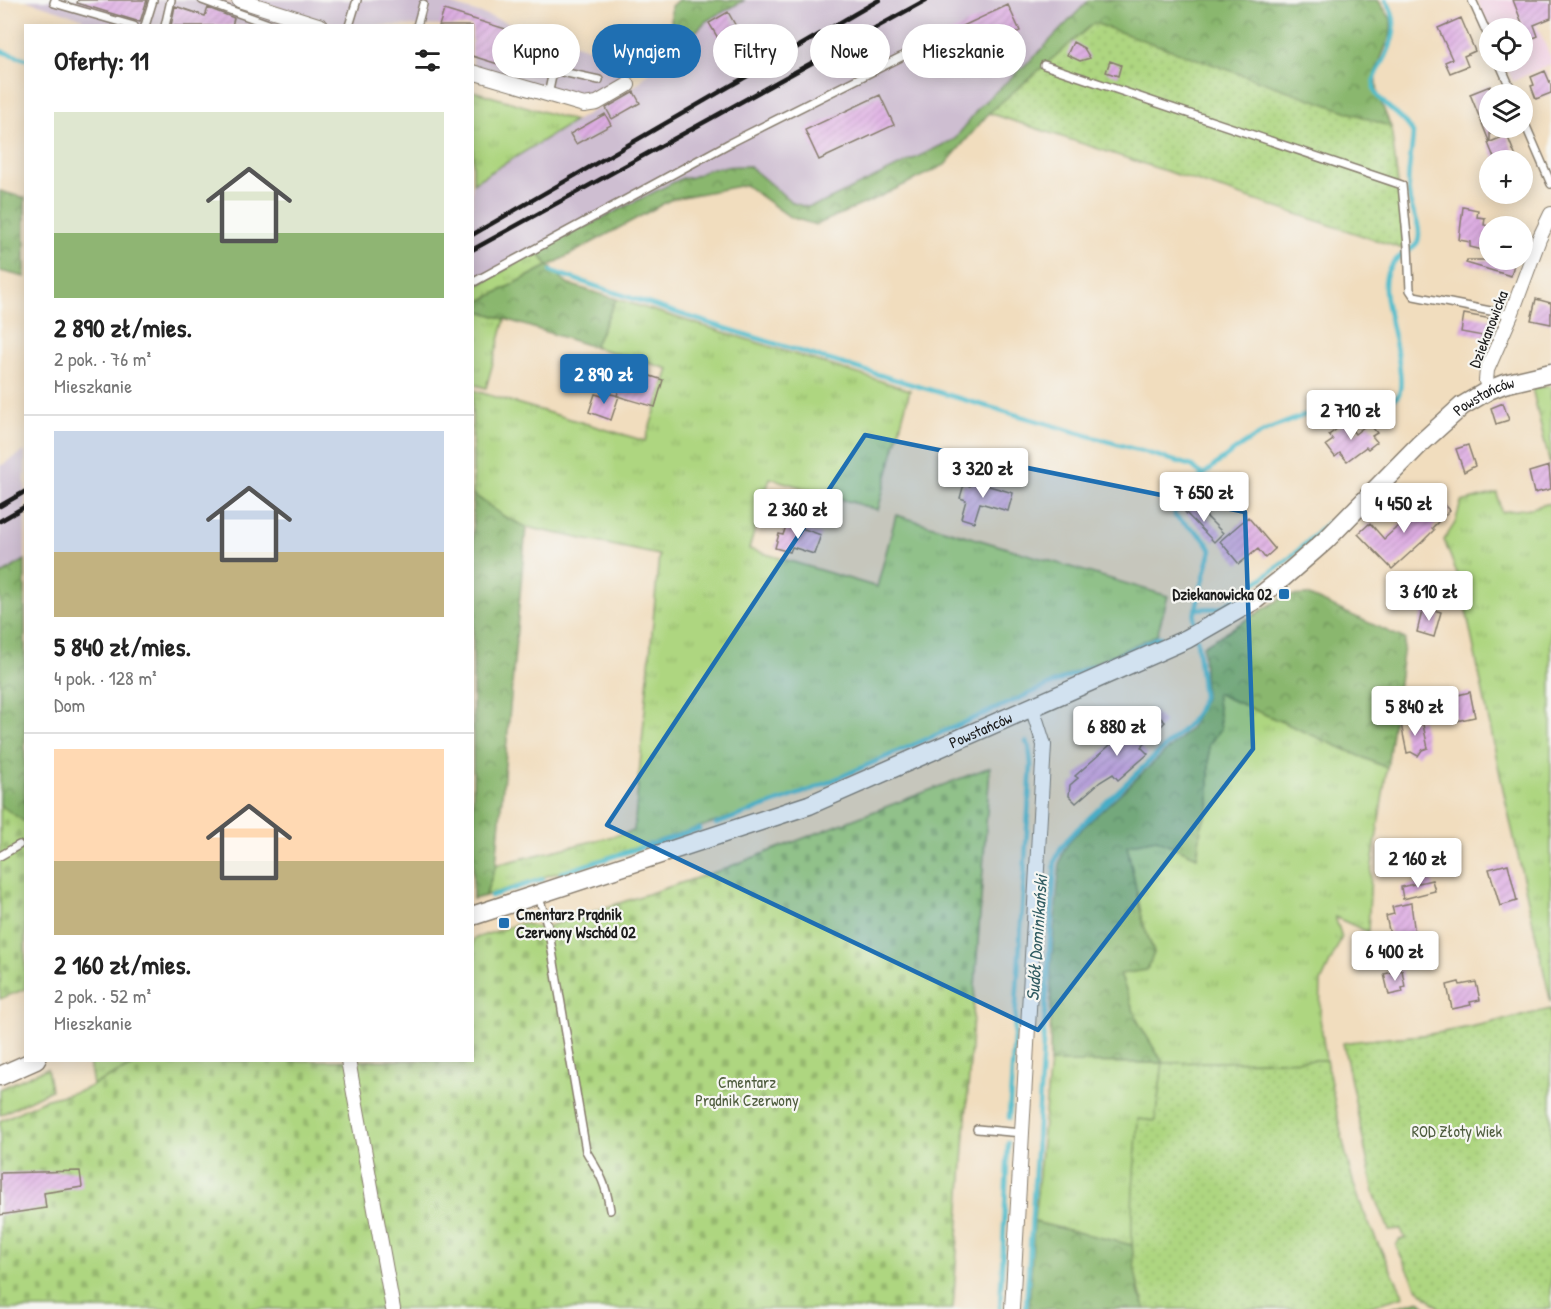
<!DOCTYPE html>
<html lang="pl">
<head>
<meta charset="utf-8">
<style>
  :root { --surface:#fff; --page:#f6f6f6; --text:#222; --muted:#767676; --line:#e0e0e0; --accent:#1f6fb2 }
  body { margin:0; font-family:"Patrick Hand",sans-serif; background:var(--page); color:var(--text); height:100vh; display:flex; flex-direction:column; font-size:22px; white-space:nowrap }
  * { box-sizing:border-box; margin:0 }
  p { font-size:20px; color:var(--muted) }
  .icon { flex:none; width:33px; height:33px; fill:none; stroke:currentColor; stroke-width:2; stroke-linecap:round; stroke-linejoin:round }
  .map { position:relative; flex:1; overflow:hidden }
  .sheet { position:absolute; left:24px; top:24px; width:450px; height:1038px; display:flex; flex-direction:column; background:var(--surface); border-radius:0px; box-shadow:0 3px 15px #0003 }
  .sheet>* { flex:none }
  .banner { position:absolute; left:492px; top:24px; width:570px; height:54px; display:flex; gap:12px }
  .fabs { position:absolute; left:1479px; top:18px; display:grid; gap:12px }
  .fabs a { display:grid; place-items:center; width:54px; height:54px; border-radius:50%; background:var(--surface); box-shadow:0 3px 15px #0003; font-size:30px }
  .price { position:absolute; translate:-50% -51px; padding:0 14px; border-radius:6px; background:#fff; color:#222; font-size:20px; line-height:39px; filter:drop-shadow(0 2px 3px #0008) }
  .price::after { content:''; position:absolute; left:50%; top:36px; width:18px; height:14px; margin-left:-9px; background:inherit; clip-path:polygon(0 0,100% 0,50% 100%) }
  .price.on { background:var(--accent); color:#fff }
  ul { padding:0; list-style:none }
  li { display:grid; align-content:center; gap:12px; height:318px; padding:0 30px }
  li+li { border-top:2px solid var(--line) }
  li span { display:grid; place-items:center; height:186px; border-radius:0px; color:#555 }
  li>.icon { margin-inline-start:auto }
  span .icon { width:108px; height:108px; fill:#fffc; stroke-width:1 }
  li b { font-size:26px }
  h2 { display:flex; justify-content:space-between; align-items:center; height:72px; padding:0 30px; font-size:26px }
  .tag { padding:0 21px; border-radius:27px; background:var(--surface); box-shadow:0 3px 15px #0003; font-size:21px; line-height:54px }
  .tag.on { background:var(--accent); color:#fff }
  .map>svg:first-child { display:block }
  .built { fill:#f1d0e3 }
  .industrial { fill:#cebed1 }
  .grass { fill:url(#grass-tufts); stroke:#65794e; stroke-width:1.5 }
  .forest { fill:url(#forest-crowns); stroke:#536a45; stroke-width:1.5 }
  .cemetery { fill:url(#cemetery-stones); stroke:#65794e; stroke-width:1.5 }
  .garden { fill:url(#garden-dots); stroke:#65794e; stroke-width:1.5 }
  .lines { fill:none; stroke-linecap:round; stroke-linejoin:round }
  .stream { stroke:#51bdcc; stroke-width:4.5 }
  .building { fill:url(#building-hatch) }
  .lane-casing { stroke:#867c6d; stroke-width:10 }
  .street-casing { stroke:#867c6d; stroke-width:16 }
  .secondary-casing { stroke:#867c6d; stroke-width:21 }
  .lane { stroke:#fff; stroke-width:7 }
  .street { stroke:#fff; stroke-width:14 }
  .secondary { stroke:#fff; stroke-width:18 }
  .rail { stroke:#1c1c1c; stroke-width:4.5 }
  .marked { fill:#1f6fb2; fill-opacity:0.2; stroke:#1f6fb2; stroke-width:4.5; stroke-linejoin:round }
  .poi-dot { fill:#1f6fb2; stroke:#f6f6f2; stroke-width:2 }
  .labels { text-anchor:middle; stroke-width:4.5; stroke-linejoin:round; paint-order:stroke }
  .street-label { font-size:16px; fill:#1c1c1c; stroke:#f6f6f2 }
  .poi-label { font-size:16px; font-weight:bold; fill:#1c1c1c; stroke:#f6f6f2; text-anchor:end }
  .park-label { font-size:16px; fill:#4f5d3f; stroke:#f6f6f2 }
  .water-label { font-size:18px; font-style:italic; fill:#315c62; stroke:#f6f6f2 }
</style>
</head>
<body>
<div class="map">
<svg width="1551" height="1309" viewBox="0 0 1551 1309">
  <defs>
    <pattern id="grass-tufts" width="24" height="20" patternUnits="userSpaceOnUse" patternTransform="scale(1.5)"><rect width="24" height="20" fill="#aed680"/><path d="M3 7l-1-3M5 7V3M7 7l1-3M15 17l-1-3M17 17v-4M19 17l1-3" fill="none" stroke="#95b76e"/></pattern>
    <pattern id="forest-crowns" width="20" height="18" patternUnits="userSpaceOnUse" patternTransform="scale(1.5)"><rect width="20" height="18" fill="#8ab76e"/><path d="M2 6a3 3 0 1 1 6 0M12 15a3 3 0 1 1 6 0" fill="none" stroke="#70945a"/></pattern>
    <pattern id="cemetery-stones" width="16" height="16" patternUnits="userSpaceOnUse" patternTransform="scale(1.5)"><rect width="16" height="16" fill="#aed680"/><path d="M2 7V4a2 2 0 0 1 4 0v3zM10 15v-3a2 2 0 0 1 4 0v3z" fill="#95b76e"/></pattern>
    <pattern id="garden-dots" width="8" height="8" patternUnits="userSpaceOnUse" patternTransform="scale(1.5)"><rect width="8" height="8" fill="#aed680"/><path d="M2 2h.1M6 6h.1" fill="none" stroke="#95b76e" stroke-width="1.8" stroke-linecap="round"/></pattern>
    <pattern id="building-hatch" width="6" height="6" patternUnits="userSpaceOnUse" patternTransform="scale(1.5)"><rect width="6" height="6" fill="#deade3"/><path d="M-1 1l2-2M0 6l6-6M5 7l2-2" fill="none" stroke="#be94c2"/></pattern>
  </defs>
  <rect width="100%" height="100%" fill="#f6f6f2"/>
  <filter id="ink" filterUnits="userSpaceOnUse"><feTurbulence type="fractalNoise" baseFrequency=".0167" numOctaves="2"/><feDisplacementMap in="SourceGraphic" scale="12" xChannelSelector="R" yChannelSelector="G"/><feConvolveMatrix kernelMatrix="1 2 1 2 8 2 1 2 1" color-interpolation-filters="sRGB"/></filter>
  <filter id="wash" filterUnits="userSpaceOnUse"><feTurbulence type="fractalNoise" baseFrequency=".008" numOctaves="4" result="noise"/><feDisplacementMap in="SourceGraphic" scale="24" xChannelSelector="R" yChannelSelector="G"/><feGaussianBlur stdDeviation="1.35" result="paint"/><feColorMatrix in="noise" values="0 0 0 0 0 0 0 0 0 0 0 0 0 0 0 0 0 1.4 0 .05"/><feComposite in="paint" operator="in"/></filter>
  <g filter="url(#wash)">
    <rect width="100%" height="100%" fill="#f1ddbe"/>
    <path class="built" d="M1477,0H1526L1551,58V64L1513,81L1504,62H1522V28L1490,29Z"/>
    <path class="industrial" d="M25,0H219L296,24L295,26L80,25L82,18Z
      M251,0H438L635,63L615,88L596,100L532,85L473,67L472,26L336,25Z
      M745,0H1089L1034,57L980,106L955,139L822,203L807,207L793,203L749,166L708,170L688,179L473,306L472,183L639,83L652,69L672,56L706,21Z
      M25,451V560L0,575V466Z"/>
    <path class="grass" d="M472,91H473L575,121L473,183Z
      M537,251L548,266L473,305V288Z
      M616,299L910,390L878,510L770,478L749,549L877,587L896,515L1168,596L1157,635L806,793L485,896L496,865L634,831L659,555L526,527L505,517L473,494L472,390L645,441L669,369L594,347Z
      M473,309L505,319L486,388L473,384Z
      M1551,386V469L1532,388Z
      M1497,493L1501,512L1531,508L1551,503V1003L1503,789L1460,581L1444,540L1455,523L1461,502Z
      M1216,693L1387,768L1371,872L1368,932L1335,917L1342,937L1321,982L1320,1018L1326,1060L1163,1063L1155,1121L1139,1119L1132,1245L1034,1222L1050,1062L1162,1063L1138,1022L1119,974L1154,953L1143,923L1127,845L1156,839L1197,857L1201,828L1209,805V744L1221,729Z
      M92,1060H131L136,1064L93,1085L89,1061Z
      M47,1068L51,1090L0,1115V1089Z"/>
    <path class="forest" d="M678,0H745L706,21L672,56L671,6Z
      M1089,0H1378L1391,19V33L1376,71L1378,95L1391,127L1094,23L989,113L945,165L875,199L816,225L790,217L745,185L672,199L549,266L568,284L616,299L594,347L473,309V305L548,266L537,251L682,178C692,180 700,172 710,169C723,166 735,166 749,166L793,203L807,207L822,203L955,139L980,106L1034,57Z
      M0,191L25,198V277L0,271Z
      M473,494L505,517L526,527L496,865L485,896L473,899Z
      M25,560V823L0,805V575Z
      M1307,595L1405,639L1387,768L1216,693L1221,729L1209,744V805L1201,828L1197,857L1156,839L1127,845L1143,923L1154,953L1147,970L1120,974L1138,1022L1163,1063L1050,1062L1051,968L1060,862L1063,851L1072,838L1190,729L1205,698L1203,646L1285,596Z
      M1034,1222L1132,1245L1139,1294L1146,1309H1029Z
      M1419,1300L1429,1309H1389Z"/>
    <path class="cemetery" d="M990,767L953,1309H0V1121L44,1100L83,1090L142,1061L472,1060L473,939L521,923L543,928L718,871Z
      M0,805L26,823L25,989L0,999Z"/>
    <path class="garden" d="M1094,23L1391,127L1406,250L989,113Z
      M1551,1009V1309H1441L1417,1288L1396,1246L1399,1240L1405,1238L1401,1229L1389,1230L1374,1193L1343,1043C1374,1038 1406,1038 1437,1033C1475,1027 1513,1018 1551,1009Z
      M1326,1060C1336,1104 1342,1148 1356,1191C1368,1227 1387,1261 1404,1296L1362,1309H1146C1122,1254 1135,1178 1138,1119L1155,1121L1163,1063Z"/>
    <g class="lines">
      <path class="stream" d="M0,51L26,59
        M551,271C762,344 978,403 1192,466L1204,476
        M1195,609L1218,608L1226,605L1291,557L1329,522
        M1194,628V616L1211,550C1206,535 1186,526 1175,516C1174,511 1175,507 1177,503C1190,481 1246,440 1270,429C1294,419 1321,408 1347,402C1359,399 1388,405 1397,397C1409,386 1388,316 1386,299C1382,275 1388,263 1409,250C1412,248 1417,245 1418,241C1422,228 1413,213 1410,201C1405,178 1412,155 1413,133C1405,116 1377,103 1374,88C1373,79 1377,73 1381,66C1393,44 1401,22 1386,0
        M1110,659L1160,637
        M716,824L813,789L1093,666
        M561,873L700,829
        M491,896L543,879
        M1009,1118L1031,765L1029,746L1026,742
        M1000,1309L1008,1143
        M1026,1309L1055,861L1060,849L1070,836L1186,727L1197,712L1203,697L1197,639"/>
    </g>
    <g id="blocks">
      <path class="building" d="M78,0H147L140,22L77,3Z
        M1513,0H1551V18L1534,25L1538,36L1522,43V23Z
        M1008,5L1020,31L949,64L937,38Z
        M175,6L205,16L208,8L234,18L232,26H171Z
        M444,10L538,39L527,73L472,56V26H439Z
        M728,12L738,30L733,33L736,37L722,45L709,23Z
        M1461,18L1475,51L1464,56L1468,66L1450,73L1445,62L1452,59L1438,28Z
        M1073,42L1084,48L1090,58L1080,61L1067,55Z
        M1110,61L1121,65L1118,76L1106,72Z
        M1545,71L1551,85V93L1536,99L1531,86L1534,85L1531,77Z
        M1490,86V141H1489L1470,94Z
        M634,92L640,103L612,119L606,108Z
        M880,95L894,125L819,160L805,130Z
        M605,114L611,125L576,144L570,134Z
        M1507,135L1517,160H1495L1488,143Z
        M1463,207L1478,210L1477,217L1485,218L1484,225L1489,226L1483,250L1470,247V242L1459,240Z
        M1467,260H1515L1511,276L1466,263Z
        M1536,299L1551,303V324L1531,320Z
        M1464,314L1492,319L1488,337L1461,332Z
        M626,362L646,368L644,374L663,380L655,407L617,396Z
        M603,392L619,396L611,420L589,412L595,394L602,396Z
        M1503,403L1509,420L1496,424L1491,408Z
        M1346,422L1355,434L1369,423L1377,433L1372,436L1377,442L1368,449L1366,447L1347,461L1340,453L1335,457L1326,445L1333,440L1329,435Z
        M1468,445L1475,466L1464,472L1456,449Z
        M1549,466L1551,489L1534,493L1529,472Z
        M972,481L1013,493L1008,511L980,503L974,522L961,518L966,500L960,498L964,484L970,486Z
        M1441,501L1450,510L1432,528L1434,530L1422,542L1392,569L1358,534L1370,523L1384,539L1406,519L1404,517L1418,504L1427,514Z
        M1193,503L1223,533L1214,542L1185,512Z
        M1248,517L1275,549L1265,558L1258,549L1239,564L1220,541Z
        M787,523L821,535L814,554L792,547L790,552L775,548L779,534L783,535Z
        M1423,607L1441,612L1434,637L1417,632Z
        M1470,692L1475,717L1456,721L1450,697Z
        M1151,709L1165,722L1141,747L1148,754L1118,780L1113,774L1100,782L1076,803L1069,796L1070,785L1078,778L1075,776L1127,730L1129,732Z
        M1422,720L1428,748L1422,750L1418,756L1411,752L1407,753L1401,724Z
        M1508,864L1517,901L1500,906L1489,869Z
        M1432,880L1435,891L1403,899L1401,887Z
        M1411,903L1415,935L1391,940L1386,916L1394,914L1392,907Z
        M1402,970L1405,987L1402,988L1403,992L1389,995L1384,974Z
        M1459,982L1460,985L1476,982L1480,1000L1470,1002L1471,1005L1452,1009L1447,985Z
        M80,1171L82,1187L44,1193L46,1208L0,1215V1173Z"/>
    </g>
  </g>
  <g filter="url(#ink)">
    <use href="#blocks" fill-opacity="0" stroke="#867c6d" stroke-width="1.5"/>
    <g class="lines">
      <defs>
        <path id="lane" d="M55,0L54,3L134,26
          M202,0L274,26
          M1472,0L1490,40
          M145,26L153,0
          M165,26L171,0
          M349,26L357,0
          M417,26L423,4
          M1499,62L1513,94
          M1044,65L1402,185L1408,246L1410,290L1414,296L1511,315
          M553,70L599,80
          M548,95L558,48
          M1522,117L1551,184
          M472,283L730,143L907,54
          M0,856L19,845
          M538,894L548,927L586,1151C600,1174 606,1183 610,1210
          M977,1129L1022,1133"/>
        <path id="street" d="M239,0L321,26
          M472,72L584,105L597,103L628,85
          M1489,390L1486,381L1487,370L1511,315L1539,239L1551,214
          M348,1060L393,1309
          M1012,1309L1044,745L1032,707"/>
        <g id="secondary">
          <path id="s1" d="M472,916L809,805L1187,639L1255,600L1279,581L1326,540L1419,445L1462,406L1489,390L1504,384L1551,373"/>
          <path d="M0,1076L36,1060"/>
        </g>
      </defs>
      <use href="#lane" class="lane-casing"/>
      <use href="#street" class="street-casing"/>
      <use href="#secondary" class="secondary-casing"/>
      <use href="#lane" class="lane"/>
      <use href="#street" class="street"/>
      <use href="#secondary" class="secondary"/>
      <path class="rail" d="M472,235L879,0
        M472,250L926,0
        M0,506L26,491
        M0,521L26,506"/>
    </g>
  </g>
  <path class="marked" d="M865,435L1245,512L1253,749L1038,1030L607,825Z"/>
  <g class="poi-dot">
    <rect x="1278" y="588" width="12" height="12" rx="3"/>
    <rect x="498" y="917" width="12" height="12" rx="3"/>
  </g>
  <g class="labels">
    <g class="street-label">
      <text transform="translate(1488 329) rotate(-69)" y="6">Dziekanowicka</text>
      <text dy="6" stroke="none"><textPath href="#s1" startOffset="1154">Powstańców</textPath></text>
      <text dy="6" stroke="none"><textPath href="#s1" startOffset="542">Powstańców</textPath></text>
    </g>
    <g class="poi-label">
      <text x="1272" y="600">Dziekanowicka 02</text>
      <text x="516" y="920" text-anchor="start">Cmentarz Prądnik<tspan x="516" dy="18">Czerwony Wschód 02</tspan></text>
    </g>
    <g class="park-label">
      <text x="747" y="1088">Cmentarz<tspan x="747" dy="18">Prądnik Czerwony</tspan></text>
      <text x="1457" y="1137">ROD Złoty Wiek</text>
    </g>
    <g class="water-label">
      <text transform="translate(1037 938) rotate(-86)" y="6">Sudół Dominikański</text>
    </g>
  </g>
</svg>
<div class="fabs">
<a><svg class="icon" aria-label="locate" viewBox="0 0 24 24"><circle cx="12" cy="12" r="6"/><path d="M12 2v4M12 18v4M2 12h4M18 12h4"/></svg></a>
<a><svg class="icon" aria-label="layers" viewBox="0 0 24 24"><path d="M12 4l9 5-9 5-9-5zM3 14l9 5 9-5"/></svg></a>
<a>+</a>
<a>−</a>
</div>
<b class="price on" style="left:604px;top:405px">2 890 zł</b>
<b class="price" style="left:1351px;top:441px">2 710 zł</b>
<b class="price" style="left:983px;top:499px">3 320 zł</b>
<b class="price" style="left:1204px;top:523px">7 650 zł</b>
<b class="price" style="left:1404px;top:534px">4 450 zł</b>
<b class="price" style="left:798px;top:540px">2 360 zł</b>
<b class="price" style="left:1429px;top:622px">3 610 zł</b>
<b class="price" style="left:1415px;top:737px">5 840 zł</b>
<b class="price" style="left:1117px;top:757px">6 880 zł</b>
<b class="price" style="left:1418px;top:889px">2 160 zł</b>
<b class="price" style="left:1395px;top:982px">6 400 zł</b>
<div class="banner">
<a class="tag">Kupno</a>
<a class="tag on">Wynajem</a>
<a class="tag">Filtry</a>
<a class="tag">Nowe</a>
<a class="tag">Mieszkanie</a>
</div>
<section class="sheet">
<h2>Oferty: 11<svg class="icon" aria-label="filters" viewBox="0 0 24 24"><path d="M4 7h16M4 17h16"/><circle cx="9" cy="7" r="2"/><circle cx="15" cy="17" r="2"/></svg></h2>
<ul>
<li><span style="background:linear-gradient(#dfe7d0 65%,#8fb573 0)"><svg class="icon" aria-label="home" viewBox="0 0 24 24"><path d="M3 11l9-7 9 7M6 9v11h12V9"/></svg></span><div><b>2 890 zł/mies.</b><p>2 pok. · 76 m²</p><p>Mieszkanie</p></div></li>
<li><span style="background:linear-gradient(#c9d6e8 65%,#c2b280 0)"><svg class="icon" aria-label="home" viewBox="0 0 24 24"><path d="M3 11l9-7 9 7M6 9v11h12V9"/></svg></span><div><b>5 840 zł/mies.</b><p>4 pok. · 128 m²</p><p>Dom</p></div></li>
<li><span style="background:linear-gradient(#ffd9b3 60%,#c2b280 0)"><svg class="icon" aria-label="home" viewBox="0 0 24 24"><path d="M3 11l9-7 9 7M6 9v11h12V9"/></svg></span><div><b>2 160 zł/mies.</b><p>2 pok. · 52 m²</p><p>Mieszkanie</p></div></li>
</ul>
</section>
</div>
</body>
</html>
